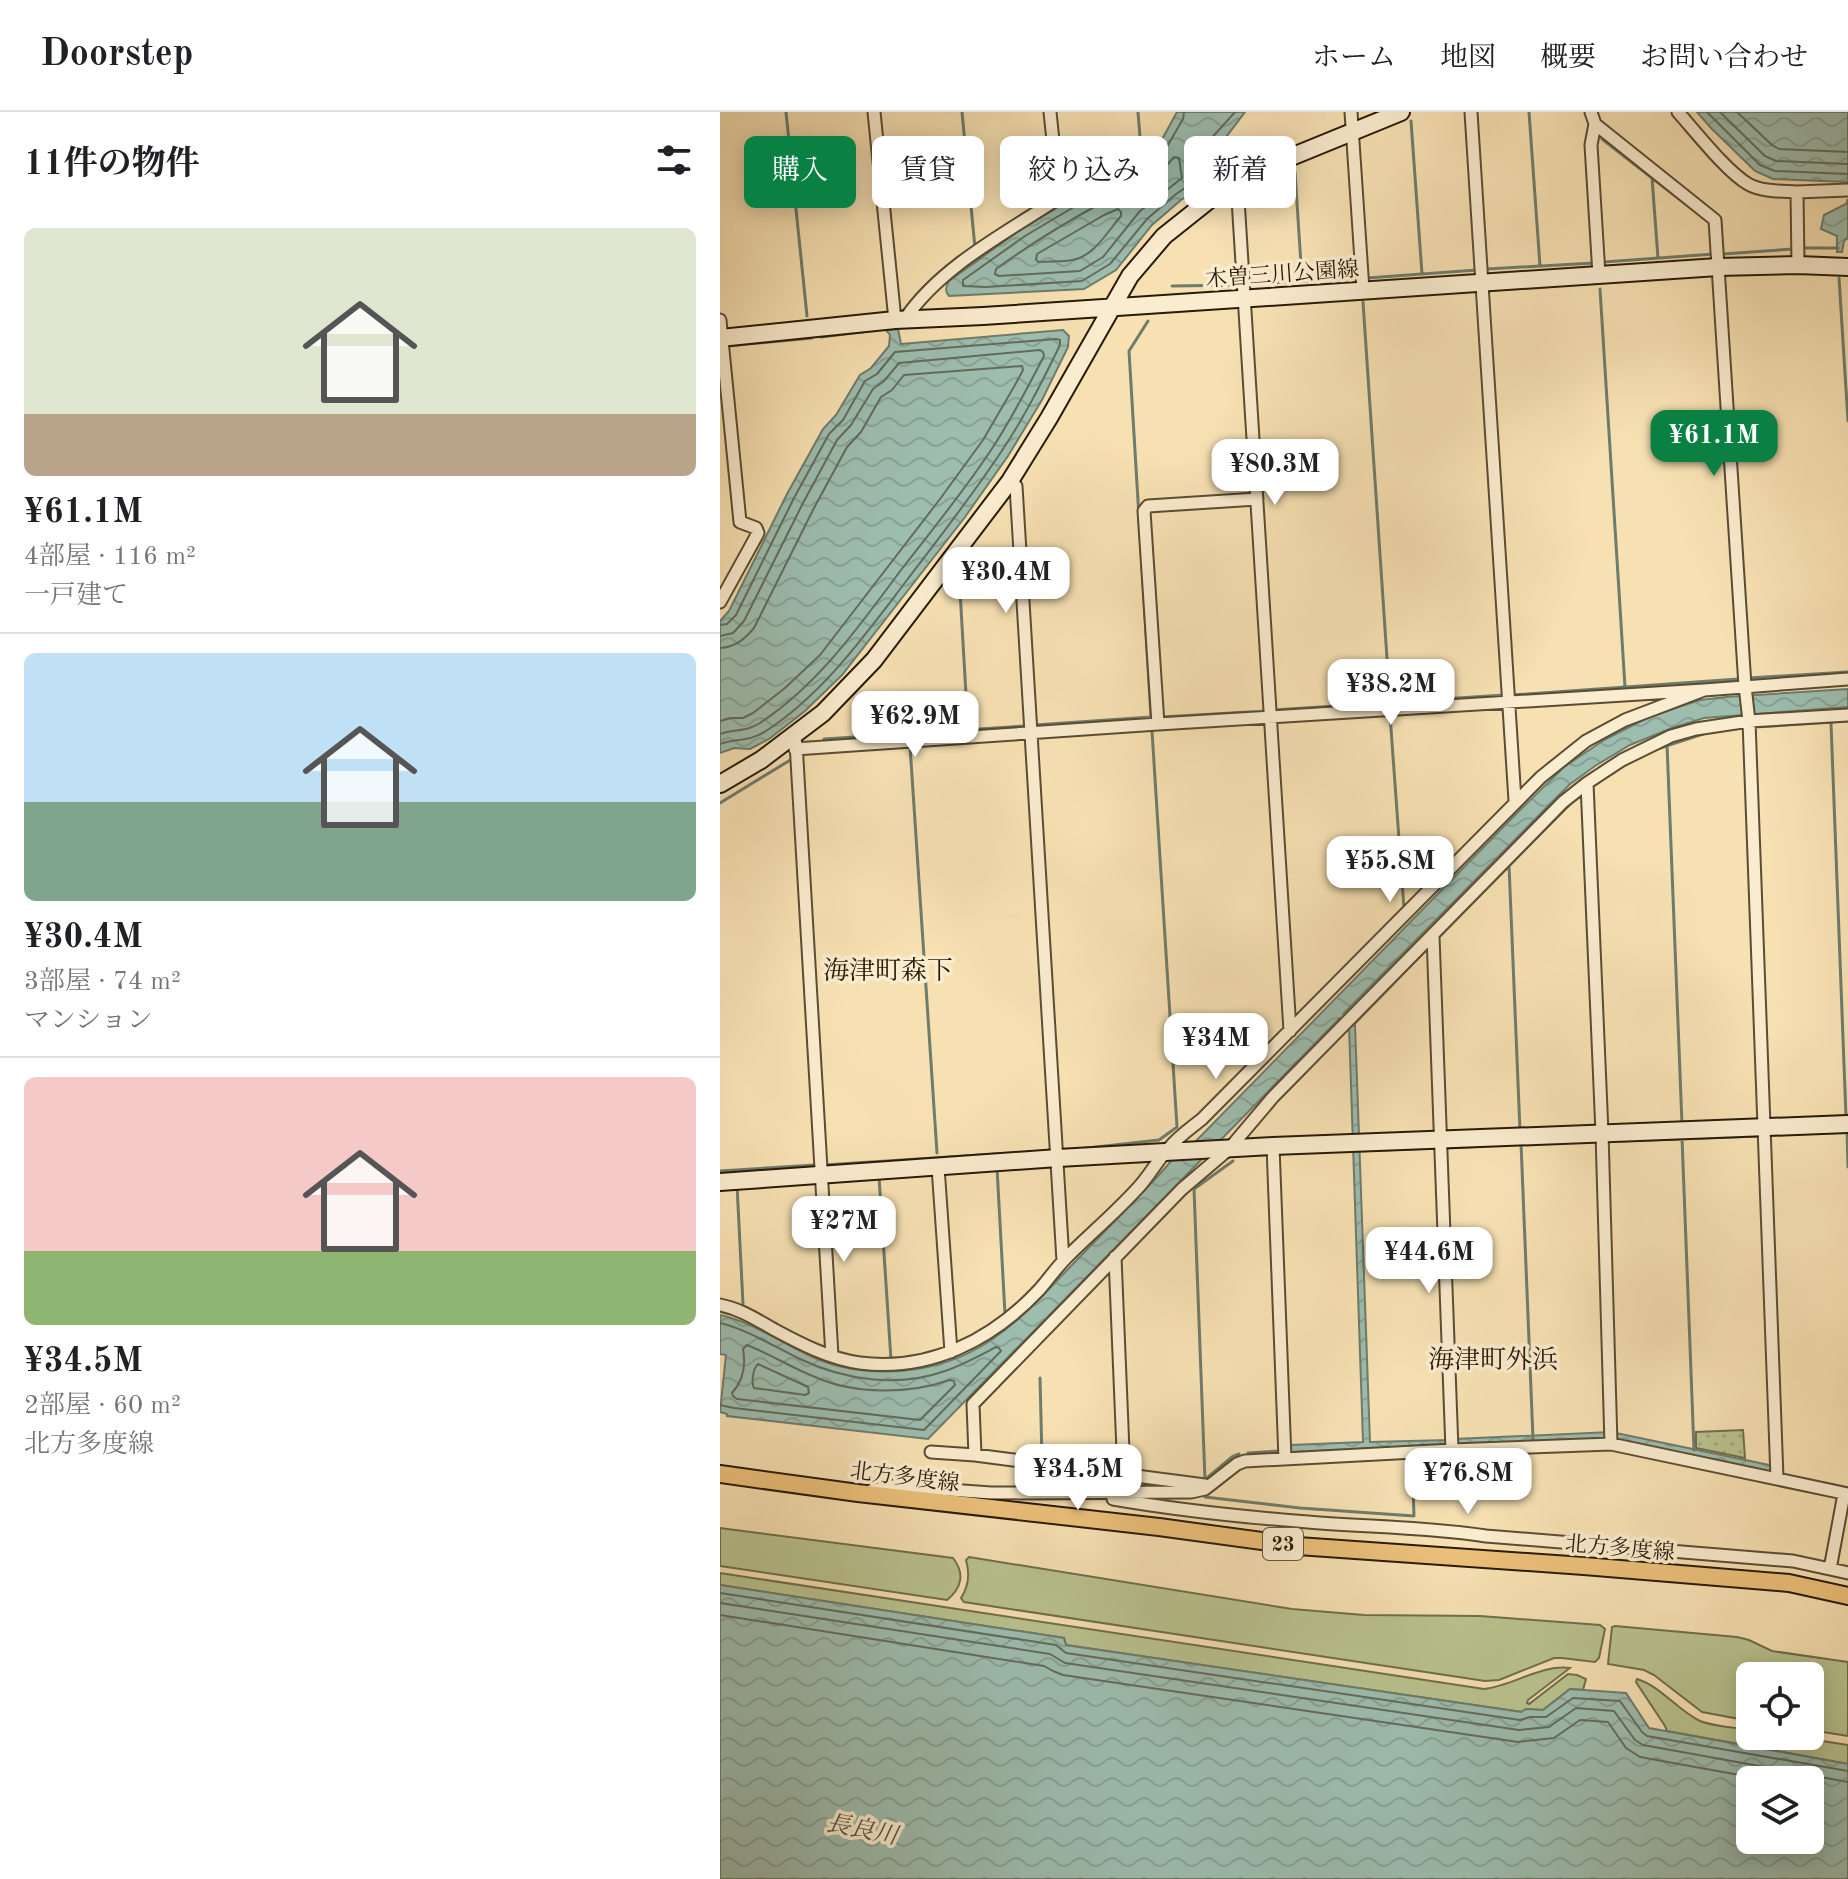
<!DOCTYPE html>
<html lang="ja">
<head>
<meta charset="utf-8">
<style>
  :root { --surface:#fff; --page:#f2f2f2; --text:#202124; --muted:#757577; --line:#e0e0e0; --accent:#0b8043 }
  body { margin:0; font-family:"Old Standard TT","Noto Serif JP",serif; background:var(--page); color:var(--text); height:100vh; display:flex; flex-direction:column; font-size:30px; white-space:nowrap }
  * { box-sizing:border-box; margin:0 }
  p { font-size:26px; color:var(--muted) }
  .icon { flex:none; width:44px; height:44px; fill:none; stroke:currentColor; stroke-width:2; stroke-linecap:round; stroke-linejoin:round }
  .map { position:relative; flex:1; overflow:hidden }
  .details { display:flex; flex-direction:column; background:var(--surface); width:720px }
  .details>* { flex:none }
  .banner { position:absolute; left:24px; top:24px; width:760px; height:72px; display:flex; gap:16px }
  .tools { position:absolute; left:1016px; top:1550px; display:grid; gap:16px }
  .tools a { display:grid; place-items:center; width:88px; height:88px; border-radius:12px; background:var(--surface); box-shadow:0 4px 20px #0003; font-size:40px }
  .price { position:absolute; translate:-50% -68px; padding:0 18px; border-radius:16px; background:#fff; color:#222; font-size:26px; line-height:52px; filter:drop-shadow(0 2px 4px #0008) }
  .price::after { content:''; position:absolute; left:50%; top:48px; width:24px; height:18px; margin-left:-12px; background:inherit; clip-path:polygon(0 0,100% 0,50% 100%) }
  .price.on { background:var(--accent); color:#fff }
  ul { padding:0; list-style:none }
  li { display:grid; align-content:center; gap:16px; height:424px; padding:0 24px }
  li+li { border-top:2px solid var(--line) }
  li span { display:grid; place-items:center; height:248px; border-radius:12px; color:#555 }
  li>.icon { margin-inline-start:auto }
  span .icon { width:144px; height:144px; fill:#fffc; stroke-width:1 }
  li b { font-size:34px }
  h2 { display:flex; justify-content:space-between; align-items:center; height:96px; padding:0 24px; font-size:34px }
  .chip { padding:0 28px; border-radius:12px; background:var(--surface); box-shadow:0 4px 20px #0003; font-size:28px; line-height:72px }
  .chip.on { background:var(--accent); color:#fff }
  header { display:flex; align-items:center; gap:48px; box-sizing:border-box; height:112px; padding:0 40px; background:var(--surface); border-bottom:2px solid var(--line) }
  header strong { font-size:38px }
  nav { display:flex; gap:44px; margin-inline-start:auto; font-size:28px }
  main { display:flex; flex:1; min-height:0 }
  .map>svg:first-child { display:block }
  .green { fill:#b9c38f; stroke:#706e4c; stroke-width:2 }
  .park { fill:url(#park-dots); stroke:#706e4c; stroke-width:2 }
  .water { fill:url(#water-waves); stroke:#6e7c6c; stroke-width:2; fill-rule:evenodd }
  .lines { fill:none; stroke-linecap:round; stroke-linejoin:round }
  .shore { stroke:#626c5c; stroke-width:2 }
  .stream { stroke:#6e7c6c; stroke-width:3 }
  .street-casing { stroke:#5b4c33; stroke-width:15 }
  .secondary-casing { stroke:#271a08; stroke-width:20 }
  .primary-casing { stroke:#271a08; stroke-width:20 }
  .street { stroke:#faecce; stroke-width:11 }
  .secondary { stroke:#faecce; stroke-width:16 }
  .primary { stroke:#ecc07a; stroke-width:16 }
  .labels { text-anchor:middle; stroke-width:7; stroke-linejoin:round; paint-order:stroke }
  .shield { fill:#faecce; stroke:#665943; stroke-width:2 }
  .shield-label { font-size:20px; font-weight:bold; fill:#271a08 }
  .street-label { font-size:22px; fill:#271a08; stroke:#faecce }
  .water-label { font-size:24px; font-style:italic; fill:#505342; stroke:#faecce }
  .quarter-label { font-size:26px; fill:#271a08; stroke:#faecce }
</style>
</head>
<body>
<header>
<strong>Doorstep</strong>
<nav><a>ホーム</a><a>地図</a><a>概要</a><a>お問い合わせ</a></nav>
</header>
<main>
<section class="details">
<h2>11件の物件<svg class="icon" aria-label="filters" viewBox="0 0 24 24"><path d="M4 7h16M4 17h16"/><circle cx="9" cy="7" r="2"/><circle cx="15" cy="17" r="2"/></svg></h2>
<ul>
<li><span style="background:linear-gradient(#dfe7d0 75%,#b9a48a 0)"><svg class="icon" aria-label="home" viewBox="0 0 24 24"><path d="M3 11l9-7 9 7M6 9v11h12V9"/></svg></span><div><b>¥61.1M</b><p>4部屋 · 116 m²</p><p>一戸建て</p></div></li>
<li><span style="background:linear-gradient(#bfe0f5 60%,#7fa58c 0)"><svg class="icon" aria-label="home" viewBox="0 0 24 24"><path d="M3 11l9-7 9 7M6 9v11h12V9"/></svg></span><div><b>¥30.4M</b><p>3部屋 · 74 m²</p><p>マンション</p></div></li>
<li><span style="background:linear-gradient(#f6c9c9 70%,#8fb573 0)"><svg class="icon" aria-label="home" viewBox="0 0 24 24"><path d="M3 11l9-7 9 7M6 9v11h12V9"/></svg></span><div><b>¥34.5M</b><p>2部屋 · 60 m²</p><p>北方多度線</p></div></li>
</ul>
</section>
<div class="map">
<svg width="1128" height="1767" viewBox="0 0 1128 1767">
  <defs>
    <pattern id="park-dots" width="8" height="8" patternUnits="userSpaceOnUse" patternTransform="scale(2)"><rect width="8" height="8" fill="#b9c38f"/><path d="M2 2h.1M6 6h.1" fill="none" stroke="#9fa77a" stroke-width="1.8" stroke-linecap="round"/></pattern>
    <pattern id="water-waves" width="16" height="10" patternUnits="userSpaceOnUse" patternTransform="scale(2)"><rect width="16" height="10" fill="#9dbdaf"/><path d="M0 5q4-4 8 0t8 0" fill="none" stroke="#87a295"/></pattern>
  </defs>
  <rect width="100%" height="100%" fill="#f7e1b3"/>
  <filter id="stains"><feTurbulence type="fractalNoise" baseFrequency=".0025" numOctaves="4"/><feColorMatrix values="0 0 0 0 .2 0 0 0 0 .09 0 0 0 0 .02 0 0 0 .5 -.17"/></filter>
  <radialGradient id="worn" r=".72"><stop offset=".6" stop-color="#630" stop-opacity="0"/><stop offset="1" stop-color="#630" stop-opacity=".3"/></radialGradient>
  <path class="green" d="M0,1416L233,1446C245,1461 242,1476 227,1488L0,1454Z
    M249,1445L572,1497L644,1503L760,1504L880,1513L885,1517L879,1546L875,1550L842,1546H834L779,1568L765,1569L244,1490L241,1486C249,1474 250,1462 246,1448Z
    M0,1461L764,1577C793,1574 821,1552 850,1556L808,1588L807,1591L809,1592L848,1562L857,1563L866,1567L863,1578L850,1577L823,1598L806,1597L802,1600L346,1533L344,1526L0,1473Z
    M895,1514L1017,1525L1029,1528L1052,1539L1128,1550V1624L1090,1618V1564H1030V1609L982,1600L934,1563L924,1558L888,1552L892,1515Z
    M917,1567C942,1575 957,1598 980,1609C995,1615 1014,1615 1030,1618V1624H1070L1128,1633V1652L947,1619L945,1614L916,1570Z"/>
  <path class="park" d="M1023,1318L1025,1346L976,1336V1320Z"/>
  <path class="water" d="M457,0H525L506,25L492,38L477,43L479,55L487,58L492,68L461,88L432,113L396,158L364,177L229,184C224,179 226,174 229,169L301,117L370,76L422,51L435,40Z
    M977,0H1128V70L1053,67L1035,59L991,16Z
    M1128,87V126L1124,129L1122,140H1117V124L1101,117L1104,103L1126,92Z
    M178,217L181,232L343,218L349,224L348,235L322,288L288,344L245,405L122,563L85,599L49,627L30,637L14,636L0,641V509L9,499L67,382L103,317L116,303L140,263L151,256L169,234L170,223L166,218Z
    M1128,577V595L984,606L952,616L910,633L875,654L849,673L827,695L623,902L634,909L635,913L650,1330L728,1328V1333L570,1340L571,1333L643,1330L629,914L620,906L208,1327L7,1304V1302L0,1300L6,1243L0,1242V1203C43,1212 79,1246 123,1255C175,1266 230,1257 274,1226C302,1207 326,1180 349,1156C379,1125 409,1095 438,1064L452,1048L476,1029L795,703L844,655L884,628L929,605L980,588L1006,585Z
    M890,1320L887,1326L736,1333L735,1327Z
    M896,1321L1054,1354L1050,1362L897,1329Z
    M0,1473L344,1526L346,1533L801,1600L806,1597L823,1598L850,1577L906,1581L929,1616L1128,1652V1767H0ZM1030,1668H1090V1728H1030Z"/>
  <g class="lines">
    <path class="shore" d="M464,0L463,7L441,45L427,58L374,83L305,124L243,168V174L266,175L362,169L390,152L427,107L456,82L477,68V64L471,56L469,43L471,39L475,35L488,30L515,0
      M987,0L1040,53L1055,59L1128,62
      M1000,0L1045,44L1056,49L1128,52
      M1017,0L1052,33L1059,37L1128,40
      M454,45L459,46L462,66L420,99L383,145L360,159L279,164L275,162L276,157C308,134 341,113 376,94C404,78 434,72 454,45Z
      M398,97L401,100V104C388,119 374,144 353,148C342,150 330,149 319,150L316,148L317,142L384,103Z
      M0,513L7,512L16,503L74,386L109,322L123,308L145,269L157,262L175,240L336,227L340,228V233C322,270 304,306 281,340C252,384 219,426 187,468C145,523 104,581 46,619C29,630 18,626 0,632
      M0,524L13,521L24,509L83,391L117,328L131,313L153,277L164,269L179,251L320,238L323,240L324,244C308,275 292,306 273,335C245,378 212,418 181,458C140,513 99,572 40,611C26,620 15,617 0,622
      M0,536C15,535 24,528 34,516L94,396L127,335L141,320L161,285L172,278L184,263L302,254L303,258L295,273L263,328L220,387L100,543L65,576L33,601L23,606H11L0,609
      M0,1211C26,1217 55,1235 80,1247C124,1268 178,1276 225,1259C243,1253 259,1244 276,1235L279,1236L281,1239L204,1318L14,1296L0,1293
      M27,1233C50,1242 72,1256 95,1265C136,1283 189,1282 230,1268L234,1269L235,1273L200,1308L17,1287L13,1284L12,1281C23,1269 26,1253 23,1237Z
      M38,1252L88,1275L89,1281L85,1283L34,1276C31,1271 33,1256 38,1252Z
      M0,1481L336,1533L346,1541L800,1608L810,1605H826L853,1586L900,1589L922,1620L927,1624L1128,1659
      M0,1491L330,1542L345,1551L799,1618L829,1615L856,1596L894,1599L915,1628L923,1633L1128,1670
      M0,1503L324,1554L333,1559L343,1563L798,1630L834,1626L860,1608L888,1610L906,1636L920,1645L1047,1668"/>
    <path class="stream" d="M66,0L87,204
      M242,0L255,136
      M418,0L420,25
      M809,0L820,154
      M691,9L702,162
      M882,27L932,66
      M575,60L582,168
      M1082,136H1118
      M1003,142L1073,137
      M938,146L932,66L989,110
      M884,150L994,142
      M767,157L874,151
      M647,166L757,158
      M1119,166L1128,309
      M529,172L639,166
      M452,174L520,173
      M880,177L905,575
      M643,190L670,591
      M428,209L409,239L431,605
      M101,225L157,218
      M7,234L92,226
      M1029,566L1128,560
      M792,583L1018,567
      M554,598L784,583
      M670,603L684,796L681,799
      M442,605L546,599
      M1111,611L1126,1005
      M315,613L431,605
      M1035,615L1128,609
      M248,617L240,479L263,449
      M104,627L304,614
      M947,632L962,1012
      M190,634L217,1041
      M937,637L986,621
      M0,691L72,647
      M789,753L800,1019
      M718,826L853,689
      M633,913L708,836
      M1127,1019L1128,1055
      M1050,1023L1128,1020
      M962,1026L974,1338
      M900,1029L1040,1024
      M801,1031L813,1327
      M726,1036L786,1033
      M358,1037L439,1028L457,1015L432,619
      M636,1039L716,1036
      M104,1053L276,1042
      M277,1056L285,1202
      M0,1059L95,1053
      M159,1065L171,1248
      M17,1073L23,1192
      M320,1266L322,1347
      M528,1341L560,1339
      M487,1366L512,1345L519,1342
      M485,1368L474,1077L513,1049
      M485,1385L580,1396L694,1404L692,1346"/>
    <defs>
      <path id="street" d="M154,0L175,208
        M631,0L643,178
        M751,0L795,689
        M871,0L875,12L995,108L1025,574L1029,609L1057,1366
        M958,0C975,19 1007,60 1028,72C1042,80 1061,79 1077,80L1078,153
        M875,12L871,33L879,163
        M517,71L570,919
        M1077,80L1128,78
        M185,207C221,154 286,121 339,86L330,0
        M0,208L20,410L36,416L38,421L0,490
        M290,369L296,374L343,1149
        M438,612L424,399L428,394L537,387
        M76,631L112,1244
        M75,637L438,612L984,578L1128,567
        M867,671L882,1021L891,1332
        M713,824L732,1338
        M553,1034L565,1347
        M218,1055L231,1240
        M395,1145L404,1363
        M0,1193C21,1197 37,1208 55,1218C81,1232 110,1247 140,1251C209,1260 272,1228 319,1178C328,1168 336,1156 346,1146C369,1123 394,1102 416,1078C429,1065 437,1048 450,1035C459,1024 471,1016 482,1007L821,665L866,629L905,608L984,578
        M211,1340L255,1343L485,1373
        M255,1343L253,1292L462,1077L509,1037L553,985L843,690L867,671L902,648L951,624L976,617L1029,609L1128,603
        M150,1379L174,1374L271,1381L471,1380L485,1377L517,1352L525,1349L732,1338L891,1332L1128,1382
        M393,1387C457,1398 523,1405 588,1410C648,1415 707,1415 766,1424L1073,1449L1128,1461
        M1110,1457L1124,1382"/>
      <path id="secondary" d="M0,226L175,208L263,204L998,155L1078,153L1128,155
        M0,672L41,648L103,601L154,548L290,369L329,306L410,164L444,124L493,85L517,71L566,47L681,0
        M0,1070L338,1046L553,1034L1128,1012"/>
      <path id="primary" d="M0,1362L138,1381L439,1415L578,1434L864,1454L1069,1471L1128,1484"/>
    </defs>
    <use href="#street" class="street-casing"/>
    <use href="#secondary" class="secondary-casing"/>
    <use href="#primary" class="primary-casing"/>
    <use href="#street" class="street"/>
    <use href="#secondary" class="secondary"/>
    <use href="#primary" class="primary"/>
  </g>
  <g class="labels">
    <rect class="shield" x="543" y="1416" width="40" height="32" rx="6"/>
    <g class="shield-label">
      <text x="563" y="1439">23</text>
    </g>
    <g class="street-label">
      <text transform="translate(562 161) rotate(-4)" y="8">木曽三川公園線</text>
      <text transform="translate(185 1364) rotate(7)" y="8">北方多度線</text>
      <text transform="translate(900 1435) rotate(5)" y="8">北方多度線</text>
    </g>
    <g class="water-label">
      <text transform="translate(142 1717) rotate(11)" y="8">長良川</text>
    </g>
    <g class="quarter-label">
      <text x="168" y="867">海津町森下</text>
      <text x="773" y="1256">海津町外浜</text>
    </g>
  </g>
  <rect width="100%" height="100%" filter="url(#stains)"/>
  <rect width="100%" height="100%" fill="url(#worn)"/>
</svg>
<div class="tools">
<a><svg class="icon" aria-label="locate" viewBox="0 0 24 24"><circle cx="12" cy="12" r="6"/><path d="M12 2v4M12 18v4M2 12h4M18 12h4"/></svg></a>
<a><svg class="icon" aria-label="layers" viewBox="0 0 24 24"><path d="M12 4l9 5-9 5-9-5zM3 14l9 5 9-5"/></svg></a>
</div>
<b class="price on" style="left:994px;top:366px">¥61.1M</b>
<b class="price" style="left:555px;top:395px">¥80.3M</b>
<b class="price" style="left:286px;top:503px">¥30.4M</b>
<b class="price" style="left:671px;top:615px">¥38.2M</b>
<b class="price" style="left:195px;top:647px">¥62.9M</b>
<b class="price" style="left:670px;top:792px">¥55.8M</b>
<b class="price" style="left:496px;top:969px">¥34M</b>
<b class="price" style="left:124px;top:1152px">¥27M</b>
<b class="price" style="left:709px;top:1183px">¥44.6M</b>
<b class="price" style="left:358px;top:1400px">¥34.5M</b>
<b class="price" style="left:748px;top:1404px">¥76.8M</b>
<div class="banner">
<a class="chip on">購入</a>
<a class="chip">賃貸</a>
<a class="chip">絞り込み</a>
<a class="chip">新着</a>
</div>
</div>
</main>
</body>
</html>
